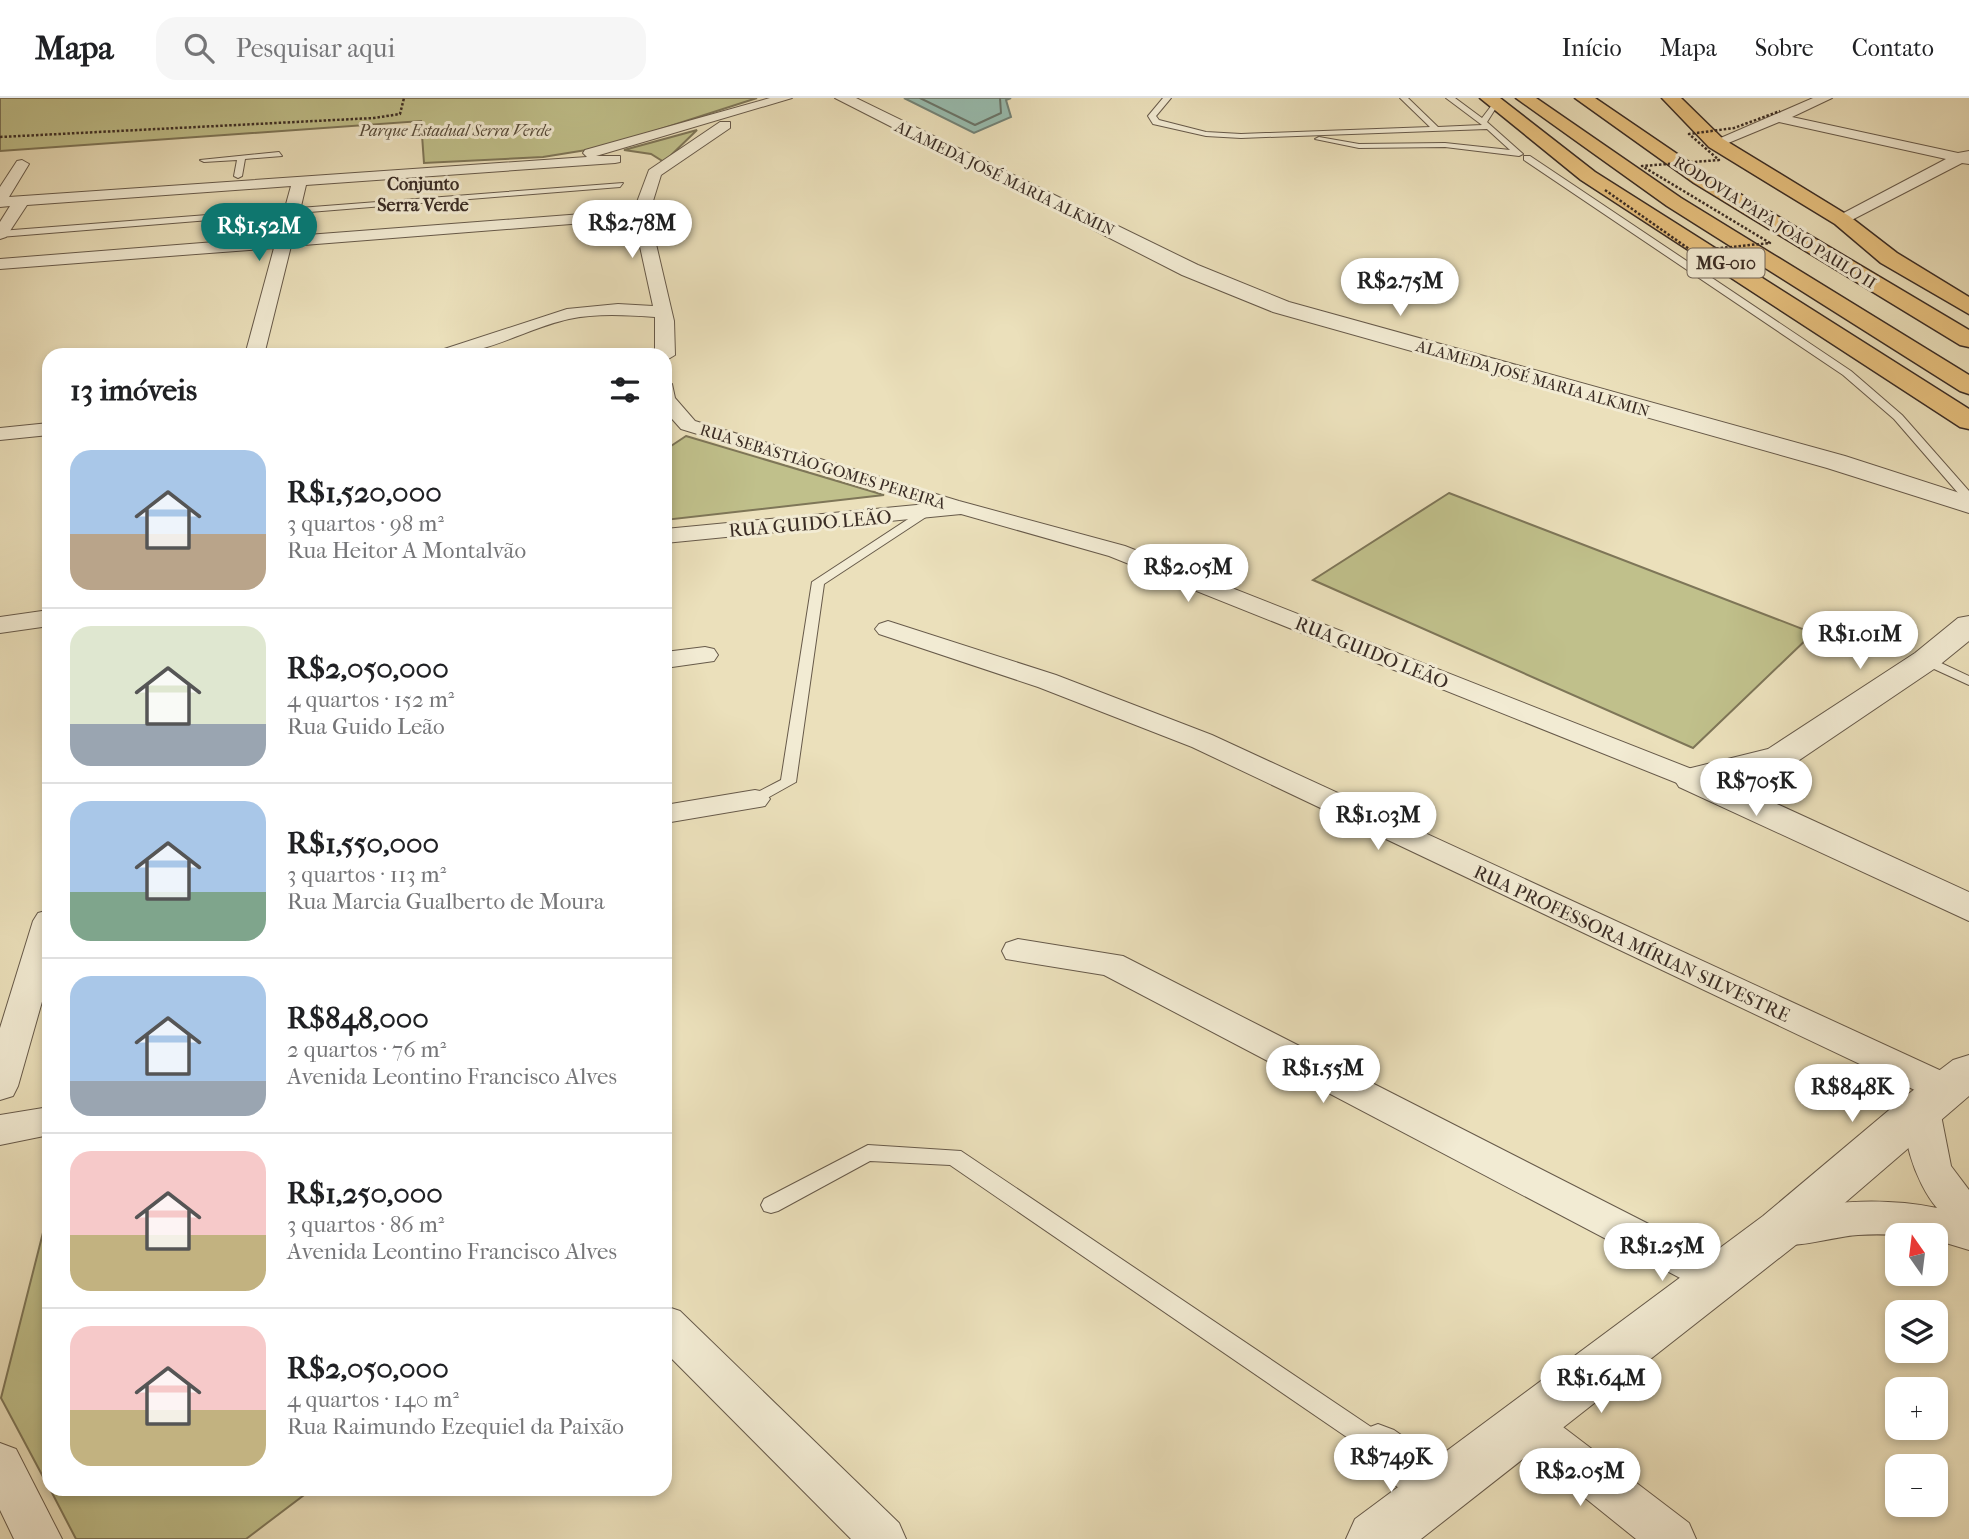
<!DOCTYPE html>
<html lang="pt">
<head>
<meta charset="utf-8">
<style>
  :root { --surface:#fff; --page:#f6f6f6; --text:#202124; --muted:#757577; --line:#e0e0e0; --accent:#0f766e }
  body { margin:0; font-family:"IM FELL French Canon",serif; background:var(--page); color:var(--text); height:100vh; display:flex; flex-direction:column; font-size:26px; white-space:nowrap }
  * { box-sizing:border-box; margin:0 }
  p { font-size:23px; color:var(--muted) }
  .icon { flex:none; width:38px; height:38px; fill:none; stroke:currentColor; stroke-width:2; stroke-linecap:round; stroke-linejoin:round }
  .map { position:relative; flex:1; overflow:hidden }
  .panel { position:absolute; left:42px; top:250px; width:630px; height:1148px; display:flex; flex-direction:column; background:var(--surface); border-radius:21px; box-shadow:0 4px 10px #0003 }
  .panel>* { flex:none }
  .needle { width:46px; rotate:346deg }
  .fabs { position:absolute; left:1885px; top:1125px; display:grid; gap:14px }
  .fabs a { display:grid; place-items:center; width:63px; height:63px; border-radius:14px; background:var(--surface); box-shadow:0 4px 10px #0003; font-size:35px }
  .price { position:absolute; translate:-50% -60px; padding:0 16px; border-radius:24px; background:#fff; color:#222; font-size:23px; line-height:46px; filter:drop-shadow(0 2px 4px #0008) }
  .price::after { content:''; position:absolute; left:50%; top:42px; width:21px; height:16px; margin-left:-10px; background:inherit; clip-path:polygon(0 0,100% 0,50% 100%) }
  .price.active { background:var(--accent); color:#fff }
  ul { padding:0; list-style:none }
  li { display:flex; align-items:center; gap:21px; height:175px; padding:0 28px }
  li+li { border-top:2px solid var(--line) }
  li span { display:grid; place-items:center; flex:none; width:196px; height:140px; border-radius:21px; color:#555 }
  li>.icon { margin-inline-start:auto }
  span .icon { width:84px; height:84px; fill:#fffc; stroke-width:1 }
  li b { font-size:30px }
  h2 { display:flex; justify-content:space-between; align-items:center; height:84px; padding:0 28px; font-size:30px }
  header { display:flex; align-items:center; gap:42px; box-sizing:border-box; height:98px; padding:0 35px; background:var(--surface); border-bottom:2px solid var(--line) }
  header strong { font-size:33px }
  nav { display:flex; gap:38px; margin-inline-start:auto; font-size:24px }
  .search { width:490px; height:63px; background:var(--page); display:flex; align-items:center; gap:18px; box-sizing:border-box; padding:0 24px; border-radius:21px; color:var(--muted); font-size:26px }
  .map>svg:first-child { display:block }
  .green { fill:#c0c08b; stroke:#7e7658; stroke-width:2 }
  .water { fill:#98bdb0; stroke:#738378; stroke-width:2 }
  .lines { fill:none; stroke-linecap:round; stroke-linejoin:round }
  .shore { stroke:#6a756a; stroke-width:2 }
  .service-casing { stroke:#675a4a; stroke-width:2 }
  .minor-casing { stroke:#675a4a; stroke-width:2 }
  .tertiary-casing { stroke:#675a4a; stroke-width:2 }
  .primary-casing { stroke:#3b2d25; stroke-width:3 }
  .motorway-casing { stroke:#3b2d25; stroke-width:3 }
  .path { stroke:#3b2d25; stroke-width:2.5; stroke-dasharray:2.5 2; stroke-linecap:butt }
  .service { fill:#f2ebd3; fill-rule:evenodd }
  .minor { fill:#f2ebd3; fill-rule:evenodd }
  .tertiary { fill:#f2ebd3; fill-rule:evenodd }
  .primary { fill:#e6c07e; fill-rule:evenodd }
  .motorway { fill:#e6c07e; fill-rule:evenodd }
  .path-bridge { stroke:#3b2d25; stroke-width:2.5; stroke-dasharray:2.5 2; stroke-linecap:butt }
  .labels { text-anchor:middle; stroke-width:6; stroke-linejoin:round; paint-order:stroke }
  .far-park-label { font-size:16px; font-style:italic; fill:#564a39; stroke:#f2ebd3 }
  .far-street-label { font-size:16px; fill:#3b2d25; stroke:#f2ebd3 }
  .far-neighbourhood-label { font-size:18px; font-weight:bold; fill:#3b2d25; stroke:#f2ebd3 }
  .shield { fill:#f2ebd3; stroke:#726659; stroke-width:2 }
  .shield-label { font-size:18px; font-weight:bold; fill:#3b2d25 }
  .street-label { font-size:19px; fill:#3b2d25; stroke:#f2ebd3 }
</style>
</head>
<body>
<header>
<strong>Mapa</strong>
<div class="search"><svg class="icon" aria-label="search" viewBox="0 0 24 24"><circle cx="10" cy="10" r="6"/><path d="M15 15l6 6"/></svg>Pesquisar aqui</div>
<nav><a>Início</a><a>Mapa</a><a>Sobre</a><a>Contato</a></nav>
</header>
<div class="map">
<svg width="1969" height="1441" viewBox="0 0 1969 1441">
  <rect width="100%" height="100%" fill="#ebe0bb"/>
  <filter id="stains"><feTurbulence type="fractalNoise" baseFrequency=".00286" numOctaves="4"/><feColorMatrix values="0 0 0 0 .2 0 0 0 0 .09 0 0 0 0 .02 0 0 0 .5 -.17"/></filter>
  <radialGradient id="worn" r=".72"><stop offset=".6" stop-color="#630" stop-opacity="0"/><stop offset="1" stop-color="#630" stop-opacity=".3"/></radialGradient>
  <path class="green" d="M0,0H757L605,49L543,59L424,65L421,23L0,53Z
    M697,32L664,64L651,56L624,52Z
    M686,338L884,397L665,422V352Z
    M1449,395L1813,535L1693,650L1313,482Z
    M49,1111V1390L1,1300Z
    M50,1391H312L246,1441H76Z"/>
  <path class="water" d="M904,0H1011L1006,2L1011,19L974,35Z"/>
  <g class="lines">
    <path class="shore" d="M920,0L975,27L1001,15L1000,0"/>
    <defs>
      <path id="service" d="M1163,0H1171L1156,18L1159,22L1206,34L1241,36L1430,29L1400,0H1408L1438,29L1482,27L1446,0H1455L1482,20L1495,3L1499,5L1487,24L1523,56L1519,58L1445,49L1359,50L1315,41L1319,39L1359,46L1445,45L1510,52L1487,31L1241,40L1206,38L1153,26L1148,18Z
        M279,54L282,58L245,61L242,78L238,80L234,78L237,62L204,64L200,62Z
        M1524,58H1530L1851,273L1902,317L1969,393V404L1965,403L1894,321L1843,277L1524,62Z
        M623,85L620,89L0,139V133Z
        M925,410L931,414L929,417L824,486L796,684L760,704H750L747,701L750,698L781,682L812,484Z
        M1926,558L1969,578V587L1921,565L1919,562L1921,559Z
        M868,1047L961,1053L1386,1339L1390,1347L1386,1355L1378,1358L1370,1355L950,1067L870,1063L778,1113L771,1115L764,1113L761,1107L764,1101Z"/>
      <path id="minor" d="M770,0H792L596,58H620V64L615,65L306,87L294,138L634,112L649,72L720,24H730V30L661,77L649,116L674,223L675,257L665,263V257H655V219C627,217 597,215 569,221C524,231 483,259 435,257L438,253L567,211L618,206L653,208L634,121L291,148L264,257H245L274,150L0,171V161L277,139L291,88L27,107L6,139L0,141V124L10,108L0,109V89L17,63L22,62L29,66L9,99L587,59L583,55L585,52Z
        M1813,0H1832L1792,19L1958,55L1969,53V66L1962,65L1842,127L1834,122L1836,119L1946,61L1779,24L1721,48L1716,49L1709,45Z
        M665,284L672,286L675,300L695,323L959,403L1125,448L1702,675L1706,681L1702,687L1692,690L1682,687L1109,458L961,416L665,445V431L927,406L681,331L665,313Z
        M49,325V337L0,342V330Z
        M49,512V528L0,535V519Z
        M888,523L1056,577L1212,637L1959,981L1964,991L1959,1001L1946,1005L1938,1002L1951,1068L1969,1092V1152L1936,1142V1138C1910,1138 1884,1135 1858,1137C1829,1139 1794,1153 1766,1144L1760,1132L1766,1120C1819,1102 1883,1099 1937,1110C1916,1086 1895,1028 1910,999L1921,995L1192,649L1038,589L879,536L875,531L879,526Z
        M705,549L714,551L718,557L714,563L665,570V554Z
        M755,692L765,694L770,701L765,708L665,725V707Z
        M49,812V879L18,988L13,998L0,1002V930L33,823L38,815Z
        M1018,841L1123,858L1731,1168L1737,1180L1731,1192L1717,1197L1703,1192L1104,877L1006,861L1002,853L1006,845Z
        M49,1009V1037L0,1047V1017Z
        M665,1208L680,1213L899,1425L906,1441H851L665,1254Z
        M1527,1307L1542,1313L1689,1425L1696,1441H1636L1512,1341L1505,1327L1512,1313Z
        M1378,1326L1394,1332L1457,1376L1464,1391L1457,1406L1441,1413C1415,1402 1367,1373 1356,1347L1362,1332Z
        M0,1345L16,1351L62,1441H14L0,1412Z"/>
      <path id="tertiary" d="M835,0H856L1198,167L1289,204L1845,358L1969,398V415L1827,370L1273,214L1182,177Z
        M1969,518V543L1937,569L1792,667L1729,684L1969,794V823L1679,689L1674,681L1679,673L1768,651L1915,555L1958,520Z
        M1969,957V998L1797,1146L1421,1441H1346L1355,1421L1763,1118L1907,997L1953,962Z"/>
      <path id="primary" d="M1480,0H1500L1595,74L1969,311V331L1960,329L1581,82Z
        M1662,0H1681L1723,41L1849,118L1897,155L1969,199V216L1881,165L1835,126L1709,49Z"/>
      <path id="motorway" d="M1516,0H1536L1681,100L1969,277V296L1960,293L1667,108Z
        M1575,0H1595L1708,77L1969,232V249L1960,247L1694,85Z"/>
    </defs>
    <use href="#service" class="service-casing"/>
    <use href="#minor" class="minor-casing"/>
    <use href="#tertiary" class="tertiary-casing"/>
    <use href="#primary" class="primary-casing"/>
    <use href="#motorway" class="motorway-casing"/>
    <path class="path" d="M0,39L374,20L400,16L404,0"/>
    <use href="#service" class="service"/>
    <use href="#minor" class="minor"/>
    <use href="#tertiary" class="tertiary"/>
    <use href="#primary" class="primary"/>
    <use href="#motorway" class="motorway"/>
    <path class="path-bridge" d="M1605,92L1692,153L1770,145L1642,68L1719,62L1689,36L1734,30L1780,13"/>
  </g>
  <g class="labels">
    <g class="far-park-label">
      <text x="455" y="38">Parque Estadual Serra Verde</text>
    </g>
    <g class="far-street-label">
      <text transform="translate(1005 80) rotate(26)" y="6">ALAMEDA JOSÉ MARIA ALKMIN</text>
      <text transform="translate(1775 124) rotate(32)" y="6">RODOVIA PAPA JOÃO PAULO II</text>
      <text transform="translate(1533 280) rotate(16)" y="6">ALAMEDA JOSÉ MARIA ALKMIN</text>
      <text transform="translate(823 368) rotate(17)" y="6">RUA SEBASTIÃO GOMES PEREIRA</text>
    </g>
    <g class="far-neighbourhood-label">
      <text x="423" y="92">Conjunto<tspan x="423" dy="21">Serra Verde</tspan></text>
    </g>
    <rect class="shield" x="1687.5" y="150.5" width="77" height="29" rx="5"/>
    <g class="shield-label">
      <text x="1726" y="171">MG-010</text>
    </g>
    <g class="street-label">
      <text transform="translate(810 425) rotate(-5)" y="7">RUA GUIDO LEÃO</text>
      <text transform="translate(1372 554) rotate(22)" y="7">RUA GUIDO LEÃO</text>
      <text transform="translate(1632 845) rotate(25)" y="7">RUA PROFESSORA MÍRIAN SILVESTRE</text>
    </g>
  </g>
  <rect width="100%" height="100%" filter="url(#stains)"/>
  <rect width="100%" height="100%" fill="url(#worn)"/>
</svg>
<div class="fabs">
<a><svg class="needle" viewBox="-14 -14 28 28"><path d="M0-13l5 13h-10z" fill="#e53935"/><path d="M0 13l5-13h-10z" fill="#757577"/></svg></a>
<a><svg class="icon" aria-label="layers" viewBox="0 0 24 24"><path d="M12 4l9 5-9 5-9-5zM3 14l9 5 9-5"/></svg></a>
<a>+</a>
<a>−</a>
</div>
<b class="price" style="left:632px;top:162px">R$2.78M</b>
<b class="price active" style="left:259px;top:165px">R$1.52M</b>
<b class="price" style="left:1400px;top:220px">R$2.75M</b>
<b class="price" style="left:1188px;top:506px">R$2.05M</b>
<b class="price" style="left:1860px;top:573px">R$1.01M</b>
<b class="price" style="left:1756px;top:720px">R$705K</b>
<b class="price" style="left:1378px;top:754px">R$1.03M</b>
<b class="price" style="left:1323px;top:1007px">R$1.55M</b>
<b class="price" style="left:1852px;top:1026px">R$848K</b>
<b class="price" style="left:1662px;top:1185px">R$1.25M</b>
<b class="price" style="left:1601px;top:1317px">R$1.64M</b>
<b class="price" style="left:1391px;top:1396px">R$749K</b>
<b class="price" style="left:1580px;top:1410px">R$2.05M</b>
<section class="panel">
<h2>13 imóveis<svg class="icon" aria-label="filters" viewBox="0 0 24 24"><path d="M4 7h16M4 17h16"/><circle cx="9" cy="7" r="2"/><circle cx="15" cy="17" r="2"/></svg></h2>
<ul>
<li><span style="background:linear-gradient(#a9c7e8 60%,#b9a48a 0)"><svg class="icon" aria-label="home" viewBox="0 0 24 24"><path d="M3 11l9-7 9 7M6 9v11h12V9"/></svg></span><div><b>R$1,520,000</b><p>3 quartos · 98 m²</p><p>Rua Heitor A Montalvão</p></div></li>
<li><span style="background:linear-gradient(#dfe7d0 70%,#9aa5b1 0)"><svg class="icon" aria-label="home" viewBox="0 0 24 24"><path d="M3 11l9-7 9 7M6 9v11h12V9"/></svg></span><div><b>R$2,050,000</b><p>4 quartos · 152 m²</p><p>Rua Guido Leão</p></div></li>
<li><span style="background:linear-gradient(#a9c7e8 65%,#7fa58c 0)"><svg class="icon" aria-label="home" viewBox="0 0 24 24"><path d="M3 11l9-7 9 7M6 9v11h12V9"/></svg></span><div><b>R$1,550,000</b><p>3 quartos · 113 m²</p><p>Rua Marcia Gualberto de Moura</p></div></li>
<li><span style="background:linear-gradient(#a9c7e8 75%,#9aa5b1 0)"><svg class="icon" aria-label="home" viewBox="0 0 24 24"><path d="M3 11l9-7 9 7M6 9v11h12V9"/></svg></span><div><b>R$848,000</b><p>2 quartos · 76 m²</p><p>Avenida Leontino Francisco Alves</p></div></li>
<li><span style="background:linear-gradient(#f6c9c9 60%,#c2b280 0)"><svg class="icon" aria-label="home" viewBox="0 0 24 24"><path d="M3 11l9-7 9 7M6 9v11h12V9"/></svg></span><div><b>R$1,250,000</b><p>3 quartos · 86 m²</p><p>Avenida Leontino Francisco Alves</p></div></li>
<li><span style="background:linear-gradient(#f6c9c9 60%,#c2b280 0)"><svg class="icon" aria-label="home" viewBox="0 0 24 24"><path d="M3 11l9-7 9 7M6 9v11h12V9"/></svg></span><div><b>R$2,050,000</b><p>4 quartos · 140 m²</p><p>Rua Raimundo Ezequiel da Paixão</p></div></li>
</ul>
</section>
</div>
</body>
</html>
